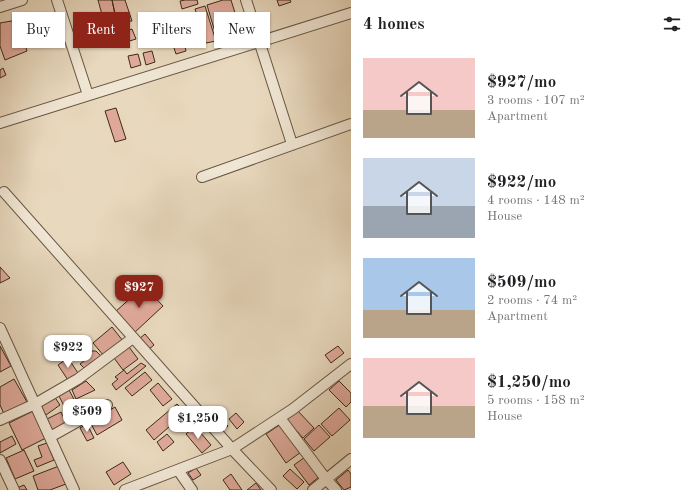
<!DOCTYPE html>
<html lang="en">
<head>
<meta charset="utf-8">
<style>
  :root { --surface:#fff; --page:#f2f2f2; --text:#202124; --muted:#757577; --accent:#8f2418 }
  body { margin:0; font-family:"Old Standard TT",serif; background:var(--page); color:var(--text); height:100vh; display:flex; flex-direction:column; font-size:15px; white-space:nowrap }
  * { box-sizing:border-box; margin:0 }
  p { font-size:13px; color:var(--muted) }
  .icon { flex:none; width:22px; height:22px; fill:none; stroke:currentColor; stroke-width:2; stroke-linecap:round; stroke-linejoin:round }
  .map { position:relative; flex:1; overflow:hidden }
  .details { display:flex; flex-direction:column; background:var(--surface); width:344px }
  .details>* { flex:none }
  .top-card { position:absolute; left:12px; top:12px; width:279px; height:36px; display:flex; gap:8px }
  .price { position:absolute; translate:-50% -34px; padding:0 9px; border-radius:8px; background:#fff; color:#222; font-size:13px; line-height:26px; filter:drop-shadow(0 1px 2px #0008) }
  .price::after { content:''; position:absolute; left:50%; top:24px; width:12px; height:9px; margin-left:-6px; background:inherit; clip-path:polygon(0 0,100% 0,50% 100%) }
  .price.on { background:var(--accent); color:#fff }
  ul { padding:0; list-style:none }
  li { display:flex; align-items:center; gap:12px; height:100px; padding:0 12px }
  li span { display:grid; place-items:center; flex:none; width:112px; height:80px; border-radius:0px; color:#555 }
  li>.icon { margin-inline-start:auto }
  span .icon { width:48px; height:48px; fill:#fffc; stroke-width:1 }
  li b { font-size:17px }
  h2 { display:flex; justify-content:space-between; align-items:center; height:48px; padding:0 12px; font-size:17px }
  .tag { padding:0 14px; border-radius:0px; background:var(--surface); box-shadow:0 1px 3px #0004; font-size:14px; line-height:36px }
  .tag.on { background:var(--accent); color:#fff }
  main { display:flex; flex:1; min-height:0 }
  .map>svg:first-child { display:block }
  .building { fill:#e0aa9b; stroke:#3b2a19 }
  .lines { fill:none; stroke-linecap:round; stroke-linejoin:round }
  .street-casing { stroke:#665642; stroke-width:12 }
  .street { stroke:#f0e6d4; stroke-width:10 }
</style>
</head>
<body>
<main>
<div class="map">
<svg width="351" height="490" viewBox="0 0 351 490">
  <rect width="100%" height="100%" fill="#e8d8bd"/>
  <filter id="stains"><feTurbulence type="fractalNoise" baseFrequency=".005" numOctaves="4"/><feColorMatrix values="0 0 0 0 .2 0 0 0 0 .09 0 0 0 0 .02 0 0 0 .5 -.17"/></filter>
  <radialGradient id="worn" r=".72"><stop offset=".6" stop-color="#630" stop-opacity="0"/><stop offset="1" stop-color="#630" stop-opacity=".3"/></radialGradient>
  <path class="building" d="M98,0H112L118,30L107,33Z
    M112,0H125L132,21L117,22Z
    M185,0H197L198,4L182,9L180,1Z
    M223,0H231L241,32L217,39L207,5Z
    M277,0H290L291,2L279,6Z
    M205,6L216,41L206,43L195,9Z
    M17,20L27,51L5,60L0,46V23Z
    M38,21L41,31L25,36L21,26Z
    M132,29L136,39L113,46L110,36Z
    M183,39L186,51L176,54L172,42Z
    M152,51L155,62L146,65L143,53Z
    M138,54L141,65L131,68L128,56Z
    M3,68L6,75L0,78V70Z
    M116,108L126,139L115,142L105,111Z
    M0,267L10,278L0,283Z
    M144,286L163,306L134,333L115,312Z
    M112,327L123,341L104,356L93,343Z
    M145,334L154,345L148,350L139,339Z
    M0,346L11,366L0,372Z
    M338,346L344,353L331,363L325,355Z
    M129,347L138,359L123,370L114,358Z
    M83,351H96L101,356L85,369L80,364L85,360L80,354Z
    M68,358L78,373L68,380L58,365Z
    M141,363L146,366L116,390L112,384L118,379L115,377L124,370L127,374Z
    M145,372L152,380L132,396L125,388Z
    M14,379L27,402L4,414L0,405V387Z
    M86,381L95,390L76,399L72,390Z
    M339,381L351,393V402L346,407L329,390Z
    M158,383L172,399L163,406L150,390Z
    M69,390L75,401L64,406L59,396Z
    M54,396L60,405L46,415L40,406Z
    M177,404L185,413L154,440L146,430Z
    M115,407L122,420L97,435L90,422Z
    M339,408L350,420L332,436L321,424Z
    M297,410L314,428L303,438L287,420Z
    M33,411L46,438L22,450L9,423Z
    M61,412L66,423L51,431L45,420Z
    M236,413L244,422L237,429L229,419Z
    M221,419L228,426L222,432L215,425Z
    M87,424L94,438L87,441L80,428Z
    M281,424L301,452L286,463L266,434Z
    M319,425L330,437L314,451L304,439Z
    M195,426L211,445L202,453L186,434Z
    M167,434L174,442L163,451L157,442Z
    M12,436L16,444L0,453V442Z
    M47,443L54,460L37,467L34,460L42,457L38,446Z
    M24,450L34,471L15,479L6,458Z
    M305,457L320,476L309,485L294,465Z
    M123,462L131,474L114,485L106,472Z
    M59,466L66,484L50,490H38L33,476Z
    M196,468L201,475L193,480L188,473Z
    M290,469L304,482L297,489L283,476Z
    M348,470L351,474V487L344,490L336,480Z
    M231,474L242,490H230L223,480Z
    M256,483L261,490H247Z
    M24,485L27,490H18L17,488Z"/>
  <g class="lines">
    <defs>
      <path id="street" d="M57,0L88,95
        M246,0L292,144
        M0,7L22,0
        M0,123L351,13
        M202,177L351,124
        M4,192L232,449L271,490
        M0,328L74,490
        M280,418L326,479L336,490
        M0,420L35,404L78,379L133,338
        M50,437L107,405
        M0,460L14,490
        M178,470L192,490
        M125,490L232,449L293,409L351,364
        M313,490L351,459"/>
    </defs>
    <use href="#street" class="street-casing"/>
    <use href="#street" class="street"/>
  </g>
  <rect width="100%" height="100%" filter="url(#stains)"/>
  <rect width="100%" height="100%" fill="url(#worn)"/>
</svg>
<b class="price on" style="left:139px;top:309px">$927</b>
<b class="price" style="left:68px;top:369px">$922</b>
<b class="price" style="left:87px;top:433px">$509</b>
<b class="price" style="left:198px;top:440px">$1,250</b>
<div class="top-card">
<a class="tag">Buy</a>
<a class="tag on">Rent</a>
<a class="tag">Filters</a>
<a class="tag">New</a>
</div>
</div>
<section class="details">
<h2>4 homes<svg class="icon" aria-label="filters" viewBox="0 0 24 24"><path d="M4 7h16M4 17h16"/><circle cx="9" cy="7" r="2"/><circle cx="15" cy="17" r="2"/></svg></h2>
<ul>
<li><span style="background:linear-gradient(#f6c9c9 65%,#b9a48a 0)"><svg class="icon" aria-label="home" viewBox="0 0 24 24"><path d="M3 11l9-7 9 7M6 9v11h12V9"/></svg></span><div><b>$927/mo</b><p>3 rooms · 107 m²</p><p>Apartment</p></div></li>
<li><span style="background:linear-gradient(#c9d6e8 60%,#9aa5b1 0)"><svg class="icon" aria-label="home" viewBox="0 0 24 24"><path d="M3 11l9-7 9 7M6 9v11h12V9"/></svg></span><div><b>$922/mo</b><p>4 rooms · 148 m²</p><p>House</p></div></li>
<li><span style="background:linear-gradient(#a9c7e8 65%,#b9a48a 0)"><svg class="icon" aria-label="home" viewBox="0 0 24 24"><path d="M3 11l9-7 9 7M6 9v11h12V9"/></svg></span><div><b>$509/mo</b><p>2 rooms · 74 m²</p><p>Apartment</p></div></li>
<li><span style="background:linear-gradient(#f6c9c9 60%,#b9a48a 0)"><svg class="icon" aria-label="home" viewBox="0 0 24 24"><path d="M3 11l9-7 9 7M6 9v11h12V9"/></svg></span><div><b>$1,250/mo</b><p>5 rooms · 158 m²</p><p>House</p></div></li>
</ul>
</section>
</main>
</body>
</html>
